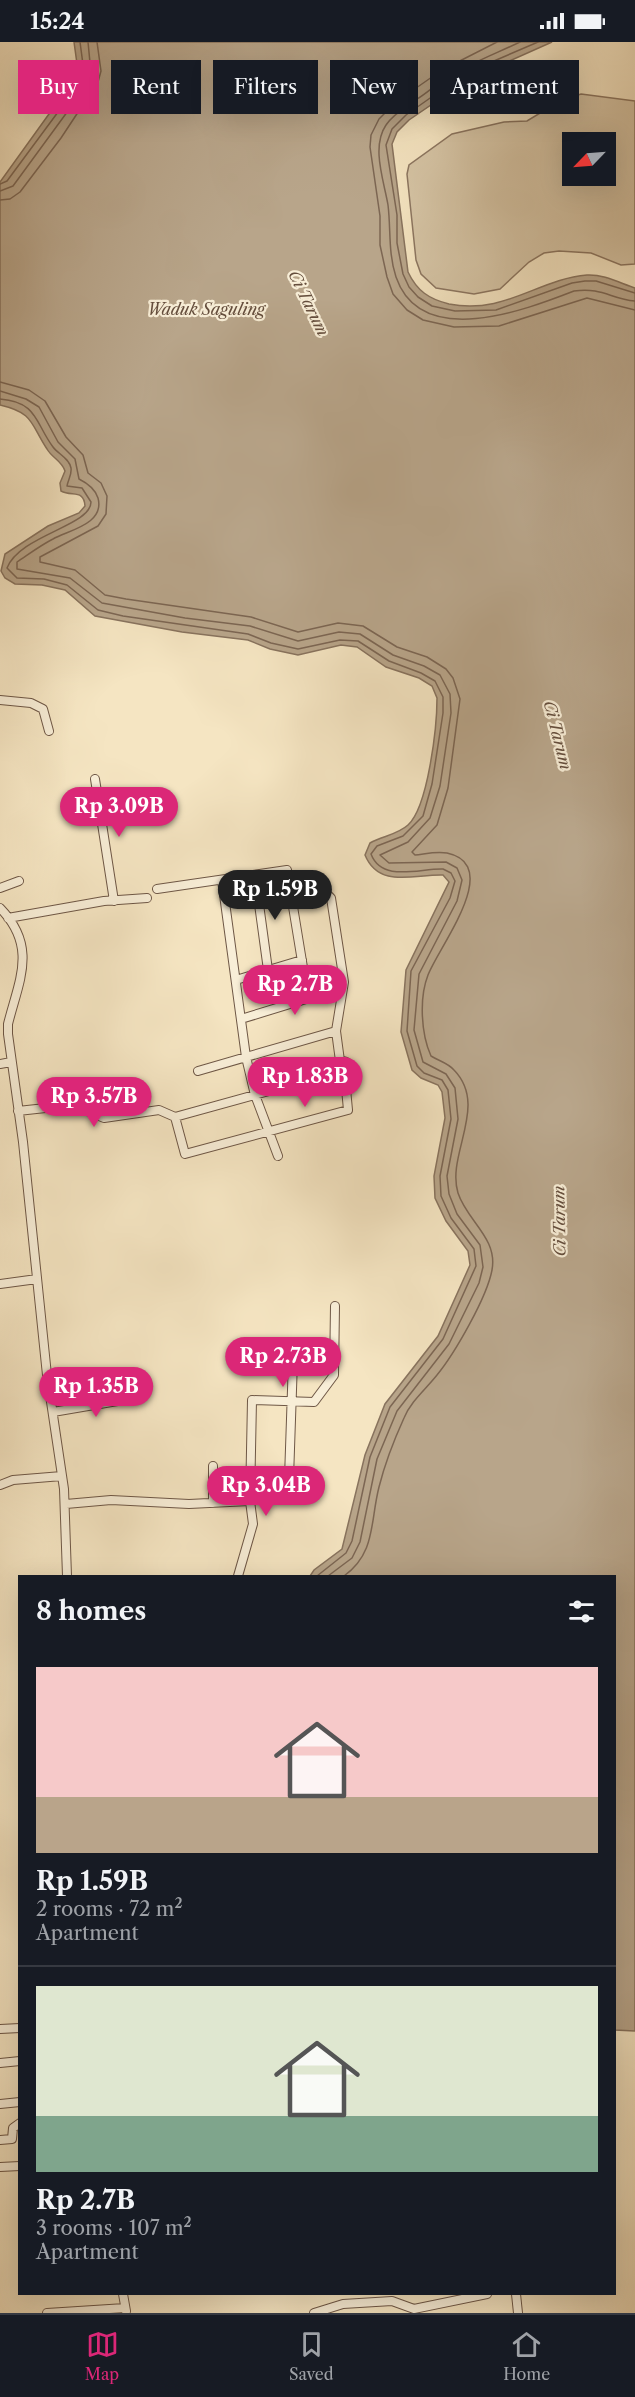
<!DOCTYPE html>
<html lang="en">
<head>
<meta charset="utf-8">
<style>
  :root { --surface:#171b24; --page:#242831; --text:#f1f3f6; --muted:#9ea1a6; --line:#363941; --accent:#db2777 }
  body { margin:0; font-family:"Libre Caslon Text",serif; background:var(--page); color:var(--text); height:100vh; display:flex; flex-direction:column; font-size:22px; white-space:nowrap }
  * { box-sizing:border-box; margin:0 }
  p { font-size:20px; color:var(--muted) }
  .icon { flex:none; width:33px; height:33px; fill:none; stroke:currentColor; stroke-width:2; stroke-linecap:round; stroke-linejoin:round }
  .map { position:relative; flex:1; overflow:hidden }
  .details { position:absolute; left:18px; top:1533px; width:598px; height:720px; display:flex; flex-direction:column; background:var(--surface); border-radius:0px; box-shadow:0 6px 24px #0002 }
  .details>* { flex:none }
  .banner { position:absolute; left:18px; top:18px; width:600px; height:54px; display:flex; gap:12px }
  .needle { width:39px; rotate:245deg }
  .fabs { position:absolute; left:562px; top:90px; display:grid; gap:12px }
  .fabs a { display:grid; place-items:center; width:54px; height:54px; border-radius:0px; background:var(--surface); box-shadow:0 6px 24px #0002; font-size:30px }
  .price { position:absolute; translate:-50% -51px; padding:0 14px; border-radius:21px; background:var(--accent); color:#fff; font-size:20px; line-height:39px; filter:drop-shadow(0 2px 3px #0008) }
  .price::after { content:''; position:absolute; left:50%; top:36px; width:18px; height:14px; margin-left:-9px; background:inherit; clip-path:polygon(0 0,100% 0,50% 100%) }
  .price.active { background:#222; color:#fff }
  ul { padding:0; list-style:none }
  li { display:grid; align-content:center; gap:12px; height:318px; padding:0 18px }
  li+li { border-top:2px solid var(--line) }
  li span { display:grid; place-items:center; height:186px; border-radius:0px; color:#555 }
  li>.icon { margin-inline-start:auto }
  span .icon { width:108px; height:108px; fill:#fffc; stroke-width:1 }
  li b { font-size:26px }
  h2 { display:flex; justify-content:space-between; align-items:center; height:72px; padding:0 18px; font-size:26px }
  .tag { padding:0 21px; border-radius:0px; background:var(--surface); box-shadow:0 6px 24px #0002; font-size:21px; line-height:54px }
  .tag.active { background:var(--accent); color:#fff }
  .status { display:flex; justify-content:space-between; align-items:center; height:42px; padding:0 30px; background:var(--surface); direction:ltr }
  .status svg { height:16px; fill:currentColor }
  .tab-bar { display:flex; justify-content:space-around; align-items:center; height:84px; border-top:2px solid var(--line); background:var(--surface); font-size:16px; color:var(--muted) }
  .tab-bar a { display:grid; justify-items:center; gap:3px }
  .tab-bar .active { color:var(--accent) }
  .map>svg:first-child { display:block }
  .green { fill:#d6c5a6; stroke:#8c7661; stroke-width:1.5; fill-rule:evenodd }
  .water { fill:#b8a58a; stroke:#88735e; stroke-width:1.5 }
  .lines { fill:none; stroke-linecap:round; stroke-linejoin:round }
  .shore { stroke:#7c6653; stroke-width:1.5 }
  .street-casing { stroke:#6e5746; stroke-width:10 }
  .street { stroke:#f8eed7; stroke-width:8 }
  .labels { text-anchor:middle; stroke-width:4.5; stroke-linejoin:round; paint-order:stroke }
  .water-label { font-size:16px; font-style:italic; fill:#654e3d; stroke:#f8eed7 }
</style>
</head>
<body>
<div class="status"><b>15:24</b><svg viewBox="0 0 49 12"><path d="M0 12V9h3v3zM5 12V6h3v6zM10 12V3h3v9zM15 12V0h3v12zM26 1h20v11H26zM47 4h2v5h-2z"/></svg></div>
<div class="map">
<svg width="635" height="2271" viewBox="0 0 635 2271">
  <rect width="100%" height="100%" fill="#f5e5c2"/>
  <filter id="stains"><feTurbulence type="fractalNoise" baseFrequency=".00333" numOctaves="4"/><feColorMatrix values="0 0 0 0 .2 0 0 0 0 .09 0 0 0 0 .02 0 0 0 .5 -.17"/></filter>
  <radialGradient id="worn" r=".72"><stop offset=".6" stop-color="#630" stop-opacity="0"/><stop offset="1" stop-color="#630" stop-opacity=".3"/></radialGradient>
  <path class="green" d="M581,52L635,59V222L621,223L591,211L559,209L544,211L529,220L500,247L474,252L436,246L421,232L416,218L407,132L409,123L452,92L504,80L527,79L560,59ZM573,100H606V134H573Z"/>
  <path class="water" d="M74,0H552L489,28L453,48L409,78L397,90L392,102L408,230C417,249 429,257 449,262C505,273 538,237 587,233C603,232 620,241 635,246V1989L615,1988V1534H310L314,1528L342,1507L365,1413L385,1362L438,1294L470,1223L468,1209L446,1179L435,1156L434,1134L445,1076L442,1050L438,1043L421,1036L412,1028L401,990L406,928L449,840L443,833C414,832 379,847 365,813L370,801C382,794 397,793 408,783C428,765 437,685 437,656L432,644L419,636L386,625L357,605L341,603L298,613L270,607L248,598L182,590L95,574L65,548L42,543L15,542L5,536L1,529L5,512L48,484L79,471L85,464C84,447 72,455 61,449L60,441L65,429C62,419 52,416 47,407C30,381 34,371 0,363V140L72,40L78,29Z"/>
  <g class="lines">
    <path class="shore" d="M497,0L442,28L396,60L379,77L371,93L370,105L380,174V203L387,235L393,252L407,268L423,278L454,285L499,284L587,256L635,268
      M520,0C495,12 470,21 447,36C436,42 427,51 417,57C406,65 393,72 386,83C371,105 384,139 388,163C391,187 388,211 396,235C421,308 525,268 574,249C602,245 611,257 635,259
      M538,0L487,22L450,42L406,73L392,87L386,103L397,173V201L403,232L409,245L418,255L432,264L455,269L496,268L572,241L585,239H596L635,251
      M0,142L7,139L78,43L84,30L80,0
      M0,149L13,144L84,47L91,31L88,0
      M0,158L10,157L20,150L61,96L98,40L101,29L97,0
      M0,340L29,348L45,359L66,395L83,413L88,431L101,441L107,454L106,472L98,484L40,515V520L75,528L105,553L126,557L251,575L298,590L338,581L363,584L397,605L427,615L446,627L453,636L460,657L448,746L437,783L412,810L415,813C425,812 436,809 447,811C504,823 439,904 428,933C419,956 421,992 431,1014C439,1019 448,1021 454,1028C489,1064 446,1112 458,1151C467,1179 498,1196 492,1228C487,1255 455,1311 437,1333C426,1347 411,1359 404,1376C394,1398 385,1421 379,1445C370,1480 376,1511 344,1534
      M0,349L26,357L39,365L58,400L75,417L79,437C87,441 95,446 98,456C105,482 69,488 53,497C41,503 29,512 17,520V527L70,536L102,561L185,576L250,584L298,599L339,590L360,592L393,613L424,624L440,633L450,652L451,671L440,744L430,776L408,800L380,813L389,821L446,820L457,826L462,838L457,859L419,932L414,988L423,1020L446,1032L455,1046L458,1077L447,1134L449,1152L457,1172L480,1203L483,1225L479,1241L449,1302L397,1369L377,1417L360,1500L352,1516L328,1534
      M0,357C38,360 35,381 53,405C58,412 69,416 71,426C72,433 68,438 67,444L82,446L91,460C91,484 20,493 7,526L17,536L44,537L67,543L98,568L123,574L248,592L271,601L298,607L340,598L358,599L389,619L421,631L435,639L443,655V671L432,742L423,774L403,794L377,804L371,812C382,841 420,826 443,827L451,831L455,839L450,856L411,929L407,989L417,1024L424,1031L442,1038L448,1048L451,1077L440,1134L441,1154L451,1176L474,1207L476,1224L443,1297L390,1365L370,1415L352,1499L346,1511L317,1534"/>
    <defs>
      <path id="street" d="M0,658L31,661L43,667L49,689
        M95,737L114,859
        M255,833L268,928
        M222,838L246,1015L255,1053L278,1114
        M0,846L19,839
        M157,847L287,828L308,956
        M292,859L328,853L331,856L344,940L336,989L340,1019
        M0,866C38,905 19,938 8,982V992L23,1100L47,1333L64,1447L67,1534
        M8,876L104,859L147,856
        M236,938L302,918
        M241,977L342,946
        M333 1028a9 9 0 1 1 18 0a9 9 0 1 1-18 0Z
        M0,1022L11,1020
        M198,1029L336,989
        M18,1069L73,1063L104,1076L159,1068L175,1075L334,1031
        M175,1075L185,1112L348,1068L345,1036
        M0,1242L37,1237
        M53,1370L135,1356
        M289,1436L293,1318
        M0,1443L13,1438L62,1434
        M213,1461V1424
        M66,1462L111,1458L189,1462L250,1459
        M238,1534L253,1482L250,1459L252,1358L314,1360L334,1333L335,1264
        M0,1987L20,1986
        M0,2021L20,2019
        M0,2062L20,2060
        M0,2098L12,2097L13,2086L20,2081
        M0,2125L20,2124
        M123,2252L126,2269
        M516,2252L518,2271
        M47,2271L125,2266
        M314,2271L343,2262L392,2259L414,2267L487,2252"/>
    </defs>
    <use href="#street" class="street-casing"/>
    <use href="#street" class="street"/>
  </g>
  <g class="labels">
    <g class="water-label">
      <text transform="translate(309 261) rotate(64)" y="6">Ci Tarum</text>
      <text x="206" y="273">Waduk Saguling</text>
      <text transform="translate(558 693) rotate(76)" y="6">Ci Tarum</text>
      <text transform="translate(559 1179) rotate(-91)" y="6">Ci Tarum</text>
    </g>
  </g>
  <rect width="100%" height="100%" filter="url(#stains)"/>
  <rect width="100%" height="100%" fill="url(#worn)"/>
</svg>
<div class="fabs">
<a><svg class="needle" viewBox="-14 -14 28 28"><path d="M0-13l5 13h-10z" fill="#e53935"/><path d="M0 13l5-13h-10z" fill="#9ea1a6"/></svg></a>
</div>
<b class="price" style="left:119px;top:796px">Rp 3.09B</b>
<b class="price active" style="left:275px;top:879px">Rp 1.59B</b>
<b class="price" style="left:295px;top:974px">Rp 2.7B</b>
<b class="price" style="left:305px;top:1066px">Rp 1.83B</b>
<b class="price" style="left:94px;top:1086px">Rp 3.57B</b>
<b class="price" style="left:283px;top:1346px">Rp 2.73B</b>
<b class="price" style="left:96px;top:1376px">Rp 1.35B</b>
<b class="price" style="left:266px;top:1475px">Rp 3.04B</b>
<div class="banner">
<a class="tag active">Buy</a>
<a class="tag">Rent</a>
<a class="tag">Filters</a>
<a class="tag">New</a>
<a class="tag">Apartment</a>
</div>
<section class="details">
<h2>8 homes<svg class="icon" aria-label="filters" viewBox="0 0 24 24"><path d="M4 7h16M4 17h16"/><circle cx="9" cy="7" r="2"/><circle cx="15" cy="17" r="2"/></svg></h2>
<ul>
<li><span style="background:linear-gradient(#f6c9c9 70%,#b9a48a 0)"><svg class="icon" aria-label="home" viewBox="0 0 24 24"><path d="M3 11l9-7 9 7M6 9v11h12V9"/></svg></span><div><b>Rp 1.59B</b><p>2 rooms · 72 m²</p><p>Apartment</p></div></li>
<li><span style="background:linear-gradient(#dfe7d0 70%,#7fa58c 0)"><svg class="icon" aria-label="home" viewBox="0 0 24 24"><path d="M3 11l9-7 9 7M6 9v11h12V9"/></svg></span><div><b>Rp 2.7B</b><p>3 rooms · 107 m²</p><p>Apartment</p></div></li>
</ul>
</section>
</div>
<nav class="tab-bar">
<a class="active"><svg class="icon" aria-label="map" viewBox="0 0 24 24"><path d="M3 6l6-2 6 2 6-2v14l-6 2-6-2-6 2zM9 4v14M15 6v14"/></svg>Map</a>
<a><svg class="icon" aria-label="saved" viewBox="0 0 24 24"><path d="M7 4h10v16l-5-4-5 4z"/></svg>Saved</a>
<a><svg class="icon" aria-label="home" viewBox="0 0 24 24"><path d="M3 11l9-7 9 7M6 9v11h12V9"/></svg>Home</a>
</nav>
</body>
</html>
